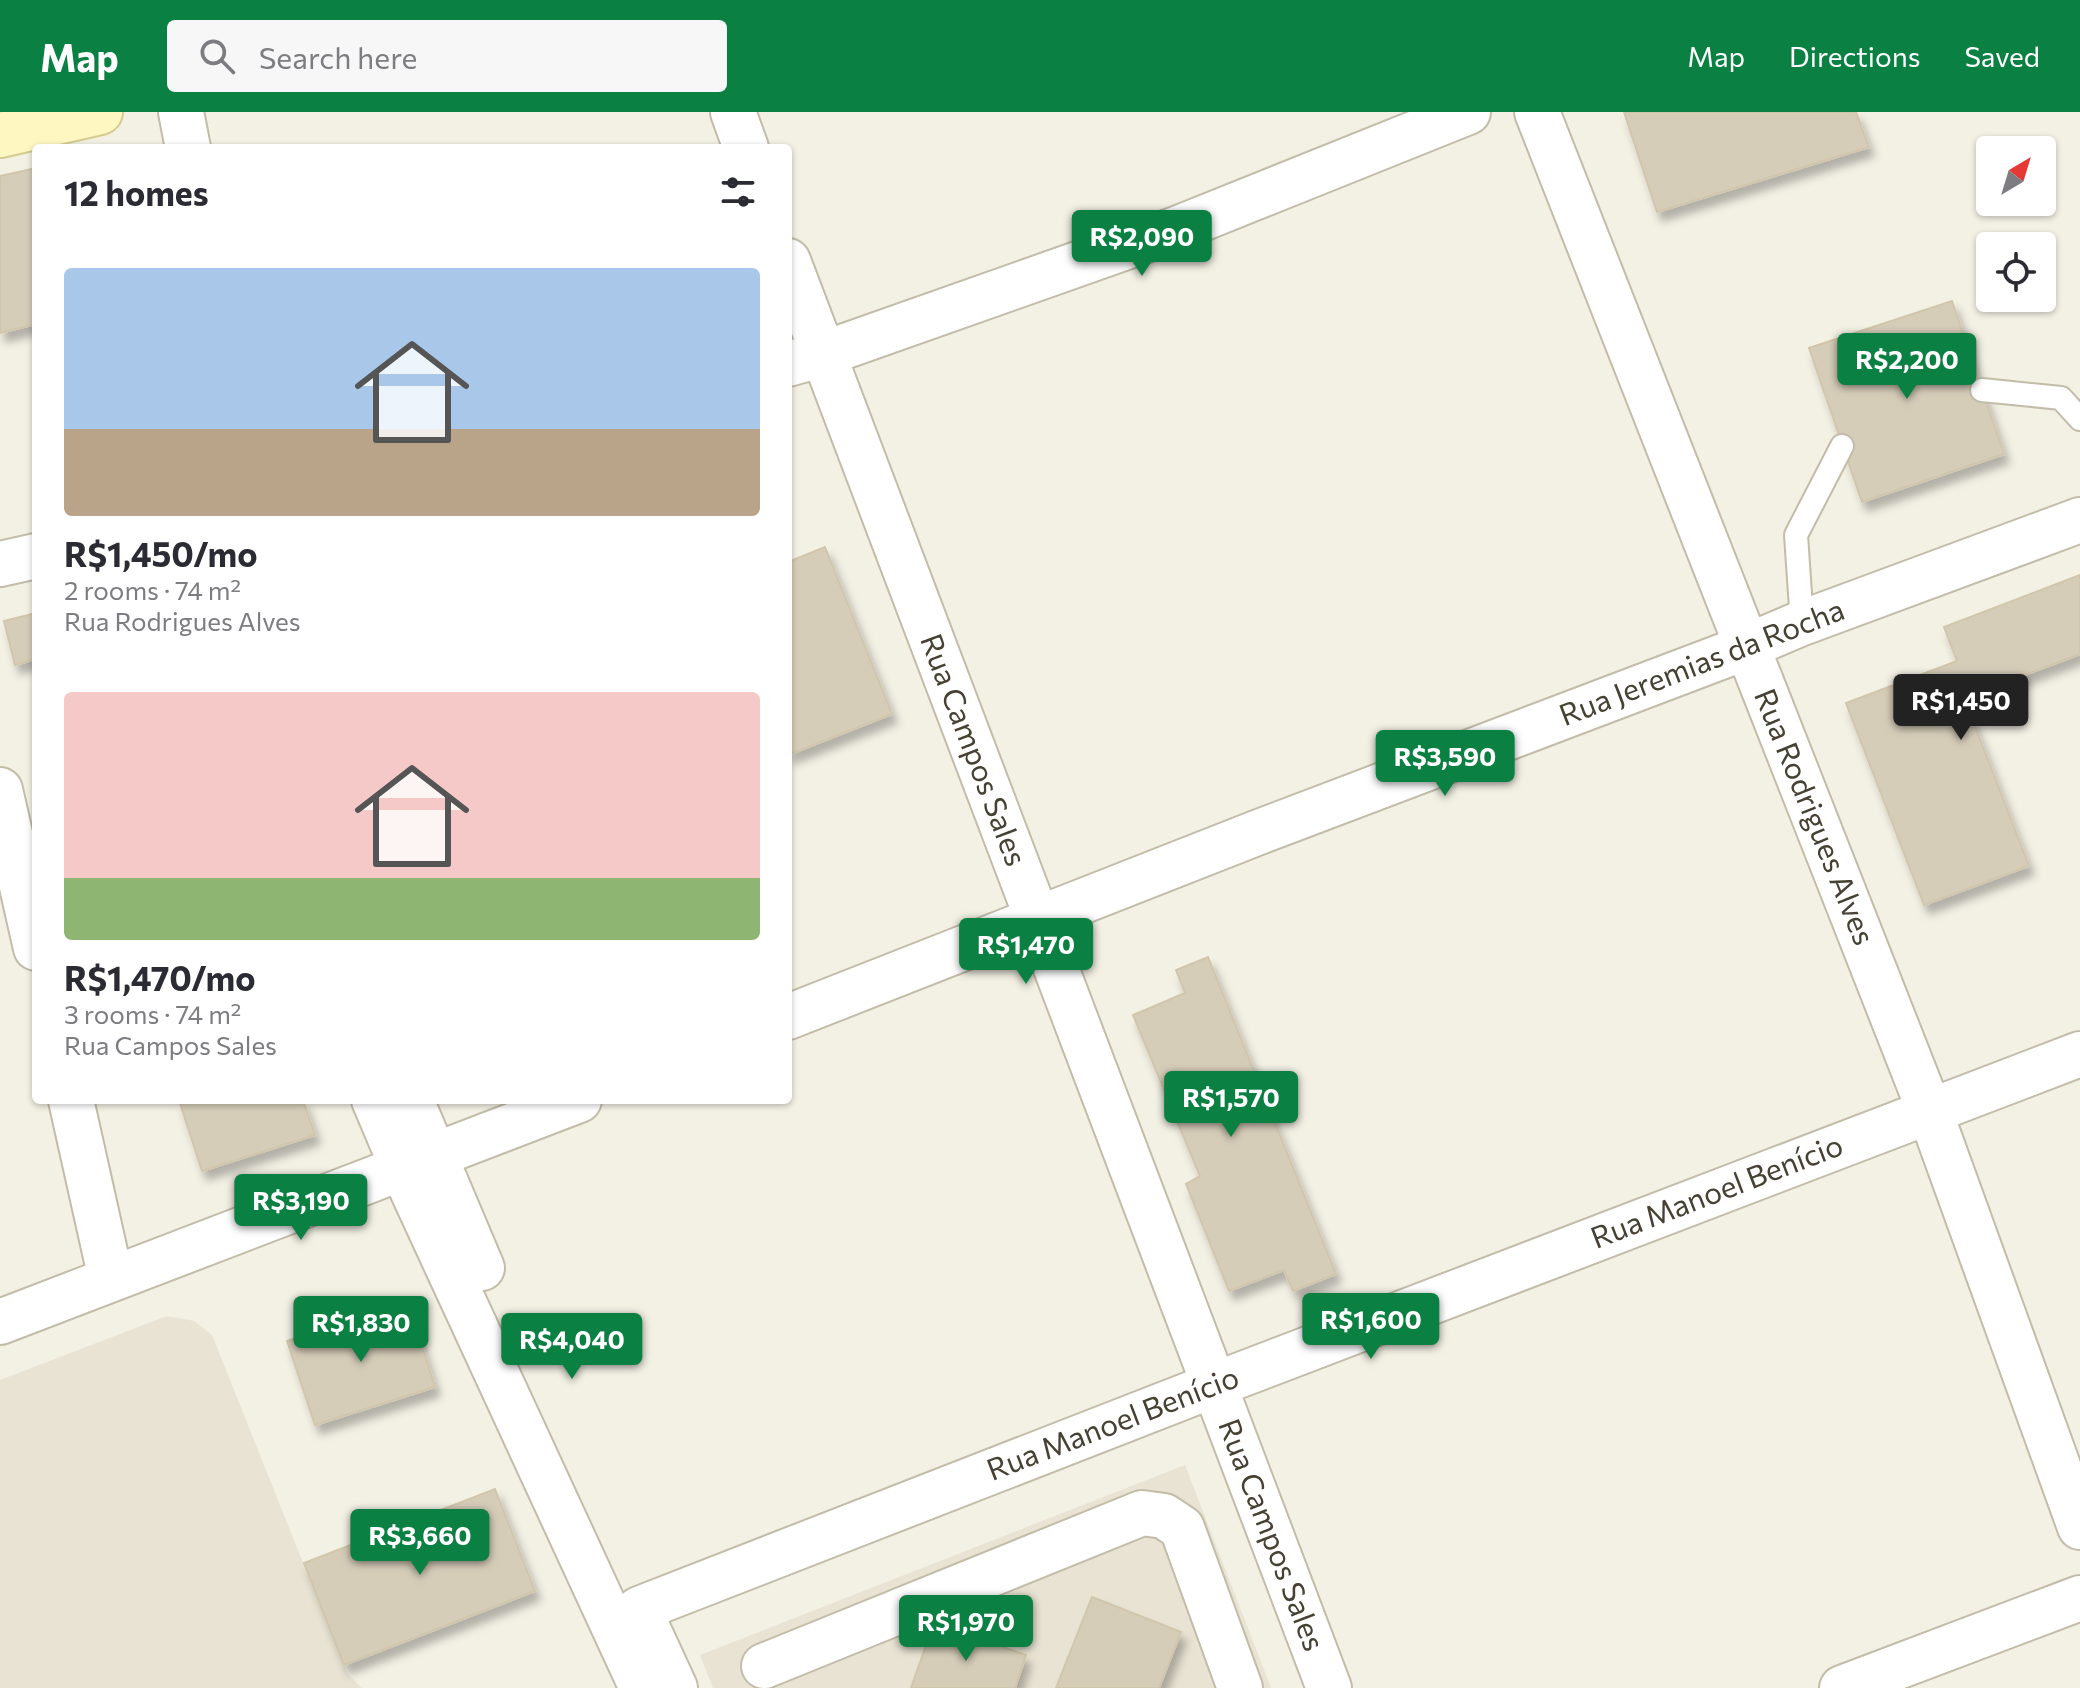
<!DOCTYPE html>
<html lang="en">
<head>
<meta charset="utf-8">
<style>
  :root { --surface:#fff; --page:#f7f7f7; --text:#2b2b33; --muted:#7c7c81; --accent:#0b8043 }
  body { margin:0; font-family:Commissioner,sans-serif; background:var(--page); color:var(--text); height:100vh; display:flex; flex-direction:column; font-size:30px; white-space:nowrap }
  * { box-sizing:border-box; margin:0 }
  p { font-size:26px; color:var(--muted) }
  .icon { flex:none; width:44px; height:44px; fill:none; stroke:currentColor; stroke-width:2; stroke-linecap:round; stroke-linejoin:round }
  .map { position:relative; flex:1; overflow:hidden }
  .side { position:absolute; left:32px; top:32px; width:760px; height:960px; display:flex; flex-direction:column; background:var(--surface); border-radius:8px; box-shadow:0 2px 6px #0004 }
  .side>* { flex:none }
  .needle { width:52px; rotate:38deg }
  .tools { position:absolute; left:1976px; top:24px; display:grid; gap:16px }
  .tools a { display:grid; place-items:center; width:80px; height:80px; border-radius:8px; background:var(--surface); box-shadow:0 2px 6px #0004; font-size:40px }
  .price { position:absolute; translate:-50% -68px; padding:0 18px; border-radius:8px; background:var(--accent); color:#fff; font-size:26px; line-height:52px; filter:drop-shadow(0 2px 4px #0008) }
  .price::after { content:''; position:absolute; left:50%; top:48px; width:24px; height:18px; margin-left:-12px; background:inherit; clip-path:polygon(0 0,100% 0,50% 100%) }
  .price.selected { background:#222; color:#fff }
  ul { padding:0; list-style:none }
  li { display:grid; align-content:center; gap:16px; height:424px; padding:0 32px }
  li span { display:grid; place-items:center; height:248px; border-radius:8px; color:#555 }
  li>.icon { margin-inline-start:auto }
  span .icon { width:144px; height:144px; fill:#fffc; stroke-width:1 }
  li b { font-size:34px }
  h2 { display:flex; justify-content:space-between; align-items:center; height:96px; padding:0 32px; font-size:34px }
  header { display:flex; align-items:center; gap:48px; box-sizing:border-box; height:112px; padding:0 40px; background:var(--accent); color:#fff }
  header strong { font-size:38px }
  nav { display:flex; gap:44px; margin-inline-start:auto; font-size:28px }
  .search { width:560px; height:72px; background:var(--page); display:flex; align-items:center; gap:20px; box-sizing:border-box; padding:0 28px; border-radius:8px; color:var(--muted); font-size:30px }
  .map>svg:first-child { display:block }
  .residential { fill:#e8e3d2 }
  .building { fill:#d6cdb9; stroke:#d1c6ab; stroke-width:2; filter:url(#shadow) }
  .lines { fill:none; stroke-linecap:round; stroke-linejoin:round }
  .lane-casing { stroke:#c2bca9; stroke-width:26 }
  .street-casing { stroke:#c2bca9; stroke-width:48 }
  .secondary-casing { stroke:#d6cb90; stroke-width:48 }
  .lane { stroke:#fff; stroke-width:22 }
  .street { stroke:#fff; stroke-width:44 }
  .secondary { stroke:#fff7c2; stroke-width:44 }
  .labels { text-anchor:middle; stroke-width:6; stroke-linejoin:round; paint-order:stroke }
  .street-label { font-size:30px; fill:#464133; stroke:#fff }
</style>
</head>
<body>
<header>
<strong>Map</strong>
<div class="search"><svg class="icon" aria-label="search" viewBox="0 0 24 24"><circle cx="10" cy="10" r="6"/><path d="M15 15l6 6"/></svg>Search here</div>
<nav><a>Map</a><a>Directions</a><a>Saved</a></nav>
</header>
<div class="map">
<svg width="2080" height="1576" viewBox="0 0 2080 1576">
  <defs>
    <filter id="shadow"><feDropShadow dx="5" dy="9" stdDeviation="4" flood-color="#0004"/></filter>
  </defs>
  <rect width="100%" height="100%" fill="#f3f0e4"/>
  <path class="residential" d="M167,1204L194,1209L212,1223L347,1561L362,1576H0V1268Z
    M1185,1353L1271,1576H713L700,1543Z"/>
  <path class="building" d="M1624,0H1856L1869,35L1657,100Z
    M36,56V212L0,221V64Z
    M1952,189L2004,342L1862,390L1809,236Z
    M825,435L892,602L788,643V450Z
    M2080,463V542L1964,586L2029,754L1924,793L1846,591L1957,549L1944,515Z
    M36,501V547L15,553L4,509Z
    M1208,845L1336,1162L1293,1179L1284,1158L1229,1179L1186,1072L1200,1064L1133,903L1185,881L1176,858Z
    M179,988H303L315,1023L202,1059Z
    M408,1190L435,1275L315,1313L287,1229Z
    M495,1377L535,1479L344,1553L304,1451Z
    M1092,1485L1181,1520L1159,1576H1056Z
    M934,1511L1026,1543L1015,1576H911Z"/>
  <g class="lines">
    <defs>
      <path id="lane" d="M1982,278L2061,286L2080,307
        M1802,511L1796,423L1842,334"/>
      <path id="street" d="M181,0L188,36
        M733,0L746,36
        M1537,0L1930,1000L2080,1415
        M788,149L1329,1576
        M788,252L823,242L1174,118L1468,0
        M0,452L36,444
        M0,678L36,836
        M788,905L1259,720L1731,541L1802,511L2080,408
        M71,988L111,1167
        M374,988L413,1080L642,1576
        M411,988L482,1156
        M0,1210L579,988
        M639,1497L1214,1273L2080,942
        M646,1513L675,1576
        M764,1554L1142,1401L1164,1404L1182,1416L1240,1576
        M1842,1576L2080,1486"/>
      <path id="secondary" d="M0,23L100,0"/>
    </defs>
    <use href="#lane" class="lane-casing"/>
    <use href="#street" class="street-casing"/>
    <use href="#secondary" class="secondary-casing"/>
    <use href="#lane" class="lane"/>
    <use href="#street" class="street"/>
    <use href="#secondary" class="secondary"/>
  </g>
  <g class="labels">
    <g class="street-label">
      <text transform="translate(1702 551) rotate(-21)" y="10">Rua Jeremias da Rocha</text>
      <text transform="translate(973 638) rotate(69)" y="10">Rua Campos Sales</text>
      <text transform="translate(1814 705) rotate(68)" y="10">Rua Rodrigues Alves</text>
      <text transform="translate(1717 1080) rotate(-21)" y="10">Rua Manoel Benício</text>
      <text transform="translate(1113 1312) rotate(-21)" y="10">Rua Manoel Benício</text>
      <text transform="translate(1271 1423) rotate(69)" y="10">Rua Campos Sales</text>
    </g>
  </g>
</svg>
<div class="tools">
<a><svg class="needle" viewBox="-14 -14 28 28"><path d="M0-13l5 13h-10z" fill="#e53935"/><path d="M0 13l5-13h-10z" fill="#7c7c81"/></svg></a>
<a><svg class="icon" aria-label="locate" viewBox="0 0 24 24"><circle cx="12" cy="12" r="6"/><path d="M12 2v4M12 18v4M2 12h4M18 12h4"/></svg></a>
</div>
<b class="price" style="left:1142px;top:166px">R$2,090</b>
<b class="price" style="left:1907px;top:289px">R$2,200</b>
<b class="price selected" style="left:1961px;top:630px">R$1,450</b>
<b class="price" style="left:1445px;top:686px">R$3,590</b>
<b class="price" style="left:1026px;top:874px">R$1,470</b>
<b class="price" style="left:1231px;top:1027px">R$1,570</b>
<b class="price" style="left:301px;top:1130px">R$3,190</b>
<b class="price" style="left:1371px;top:1249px">R$1,600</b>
<b class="price" style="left:361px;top:1252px">R$1,830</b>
<b class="price" style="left:572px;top:1269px">R$4,040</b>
<b class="price" style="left:420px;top:1465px">R$3,660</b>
<b class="price" style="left:966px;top:1551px">R$1,970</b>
<section class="side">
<h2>12 homes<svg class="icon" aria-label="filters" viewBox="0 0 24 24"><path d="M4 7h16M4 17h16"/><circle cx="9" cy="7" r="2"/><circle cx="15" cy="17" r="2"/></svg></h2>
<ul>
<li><span style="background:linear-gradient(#a9c7e8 65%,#b9a48a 0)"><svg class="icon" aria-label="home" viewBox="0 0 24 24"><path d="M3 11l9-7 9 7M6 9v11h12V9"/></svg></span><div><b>R$1,450/mo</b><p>2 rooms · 74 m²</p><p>Rua Rodrigues Alves</p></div></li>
<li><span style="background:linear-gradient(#f6c9c9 75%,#8fb573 0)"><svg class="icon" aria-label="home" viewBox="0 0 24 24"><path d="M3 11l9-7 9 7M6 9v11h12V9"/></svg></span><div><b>R$1,470/mo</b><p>3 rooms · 74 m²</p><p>Rua Campos Sales</p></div></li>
</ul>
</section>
</div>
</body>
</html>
